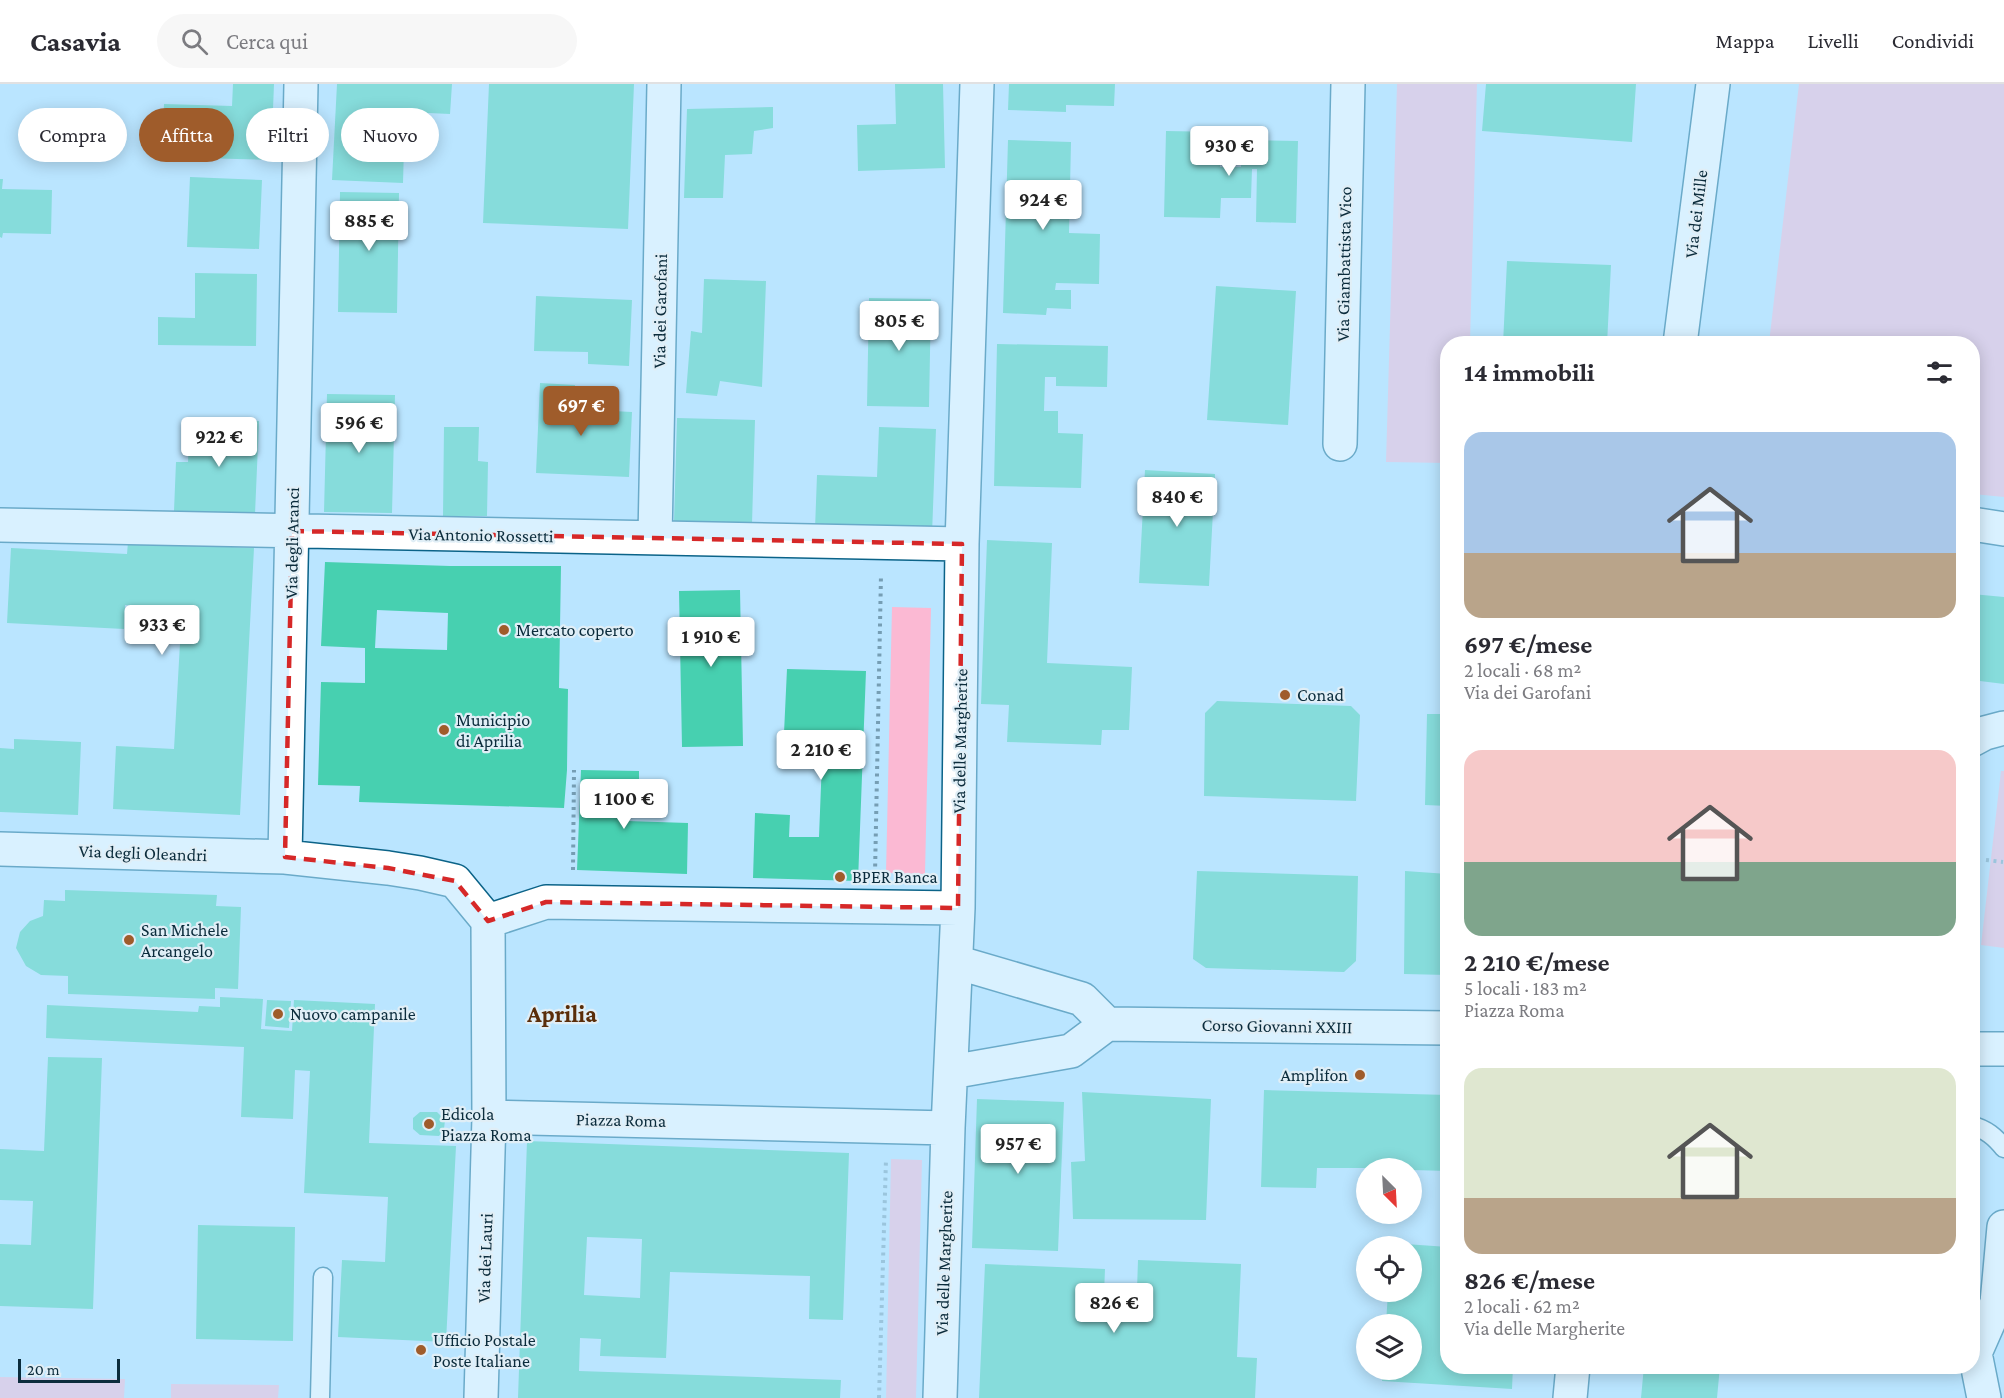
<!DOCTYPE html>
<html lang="it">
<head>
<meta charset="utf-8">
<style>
  :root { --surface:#fff; --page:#f7f7f7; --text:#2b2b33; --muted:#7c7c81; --line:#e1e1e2; --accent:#9f5c2b }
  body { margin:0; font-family:"Crimson Pro",serif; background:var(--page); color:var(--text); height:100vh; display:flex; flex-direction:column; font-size:22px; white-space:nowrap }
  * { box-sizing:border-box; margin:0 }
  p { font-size:20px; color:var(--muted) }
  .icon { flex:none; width:33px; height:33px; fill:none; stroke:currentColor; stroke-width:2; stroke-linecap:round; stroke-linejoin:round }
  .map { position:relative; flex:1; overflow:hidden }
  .panel { position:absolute; left:1440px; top:252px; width:540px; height:1038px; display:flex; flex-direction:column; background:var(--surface); border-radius:24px; box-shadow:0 3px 15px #0003 }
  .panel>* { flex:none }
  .guide { position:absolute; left:18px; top:24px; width:570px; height:54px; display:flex; gap:12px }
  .needle { width:39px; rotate:156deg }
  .fabs { position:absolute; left:1356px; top:1074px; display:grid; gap:12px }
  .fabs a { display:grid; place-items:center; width:66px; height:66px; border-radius:50%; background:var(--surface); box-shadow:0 3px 15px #0003; font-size:30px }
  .scale { position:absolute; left:18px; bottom:15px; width:102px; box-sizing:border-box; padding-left:6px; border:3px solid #0b2c3c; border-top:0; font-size:16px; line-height:21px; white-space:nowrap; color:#0b2c3c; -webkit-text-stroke:4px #e0eef6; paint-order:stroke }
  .price { position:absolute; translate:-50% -51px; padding:0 14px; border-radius:6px; background:#fff; color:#222; font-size:20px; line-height:39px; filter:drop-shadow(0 2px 3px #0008) }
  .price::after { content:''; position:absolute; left:50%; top:36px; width:18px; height:14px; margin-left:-9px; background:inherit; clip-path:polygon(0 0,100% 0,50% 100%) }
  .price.current { background:var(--accent); color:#fff }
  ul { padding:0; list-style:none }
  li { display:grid; align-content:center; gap:12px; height:318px; padding:0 24px }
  li span { display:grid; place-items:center; height:186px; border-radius:18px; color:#555 }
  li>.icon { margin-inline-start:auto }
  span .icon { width:108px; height:108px; fill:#fffc; stroke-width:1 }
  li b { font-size:26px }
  h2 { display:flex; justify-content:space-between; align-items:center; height:72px; padding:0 24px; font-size:26px }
  .chip { padding:0 21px; border-radius:27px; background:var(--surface); box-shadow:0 3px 15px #0003; font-size:21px; line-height:54px }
  .chip.current { background:var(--accent); color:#fff }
  header { display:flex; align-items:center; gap:36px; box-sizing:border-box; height:84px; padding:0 30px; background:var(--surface); border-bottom:2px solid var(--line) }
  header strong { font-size:28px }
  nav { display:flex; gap:33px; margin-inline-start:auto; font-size:21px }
  .search { width:420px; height:54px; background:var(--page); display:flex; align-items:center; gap:15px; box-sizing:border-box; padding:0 21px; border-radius:33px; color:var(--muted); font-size:22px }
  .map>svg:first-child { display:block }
  .green { fill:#fbb9d3 }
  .building { fill:#47d0b0; fill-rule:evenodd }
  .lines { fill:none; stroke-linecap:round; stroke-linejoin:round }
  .lane-casing { stroke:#0b6388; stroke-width:21 }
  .street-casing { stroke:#0b6388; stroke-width:36 }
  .path { stroke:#769eb4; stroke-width:4; stroke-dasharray:3 4.5; stroke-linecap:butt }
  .lane { stroke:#fff; stroke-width:18 }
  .street { stroke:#fff; stroke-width:33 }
  .marked { fill:none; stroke:#d62828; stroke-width:4.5; stroke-dasharray:12 8; stroke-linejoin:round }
  .poi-dot { fill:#9f5c2b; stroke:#e0eef6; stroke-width:2 }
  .labels { text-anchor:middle; stroke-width:4.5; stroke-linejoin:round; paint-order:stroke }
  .street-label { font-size:18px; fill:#0b2c3c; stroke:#e0eef6 }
  .poi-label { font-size:18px; fill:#0b2c3c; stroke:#e0eef6; text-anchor:start }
  .district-label { font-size:24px; font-weight:bold; fill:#5a2d09; stroke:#e0eef6 }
</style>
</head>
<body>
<header>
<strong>Casavia</strong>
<div class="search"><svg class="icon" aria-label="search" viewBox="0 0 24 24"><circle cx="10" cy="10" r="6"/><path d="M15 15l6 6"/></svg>Cerca qui</div>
<nav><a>Mappa</a><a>Livelli</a><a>Condividi</a></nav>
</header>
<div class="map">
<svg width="2004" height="1314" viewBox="0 0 2004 1314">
  <rect width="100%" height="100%" fill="#bae5ff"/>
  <path class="green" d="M1397,0H1477L1470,259L1448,260L1447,379L1386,378Z
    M1799,0H2004V413L1973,410L1972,260L1769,259Z
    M892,523L931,524L925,790L886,789Z
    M2001,687H2004V864L1981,861Z
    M891,1075L922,1076L916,1314H886Z
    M0,1293L125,1295L124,1314H0Z
    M171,1300L279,1301L278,1314H171Z"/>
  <path class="building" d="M233,0H274L271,76L162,73L164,20L232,22Z
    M337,0H452L450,30L407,28L406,40L426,41L425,64L404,63L403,99L332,96Z
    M489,0H634L628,145L483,139Z
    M895,0H943L945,84L858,87L857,41L896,40Z
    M1009,0H1115L1114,22L1066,21V28L1008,26Z
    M1486,0H1636L1632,58L1482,47Z
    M773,23V44L754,47L752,70L725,71L723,114H684L687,25Z
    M1166,47L1220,48V83H1241L1242,56L1298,57L1296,139L1256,138L1257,85H1252L1251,114H1221L1220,134L1164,133Z
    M1008,56L1071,58L1069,149L1100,150L1099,200L1056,199L1055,206H1071V225L1047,224L1046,231L1003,229Z
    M190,93L262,96L259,165L187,163Z
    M0,95H3L2,105L52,106L51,150L3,149L2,154L0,153Z
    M340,108L399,109L397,229L338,228Z
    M1507,177L1611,181L1607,260H1503Z
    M195,189L257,190L256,262L158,261V233L195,234Z
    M704,195L766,197L762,303L720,297L717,312L686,309L691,247L702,249Z
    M1216,202L1296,207L1288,341L1207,336Z
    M536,212L632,216L629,282L588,280V268L534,267Z
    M869,214L931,215L929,323L867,322Z
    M997,260L1108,262L1107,303L1056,302V293H1045L1044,327H1058V349L1083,350L1081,404L994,402Z
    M540,299L575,301L574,325L632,328L629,393L536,389Z
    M327,310L395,311L392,429L324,428Z
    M190,334L259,337L255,430L174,427L176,378H188Z
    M677,334L755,336L752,440L674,438Z
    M444,343H479L478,377L488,378L487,432H443Z
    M879,343L936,345L932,450L815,445L817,391L877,393Z
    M1145,386L1215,390L1209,502L1139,499Z
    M987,456L1052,459L1047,579L1132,583L1129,646H1102L1101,661L1007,658L1009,621L981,620Z
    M128,458L254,464L240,731L113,725L116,662L174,665L182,524L125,521L124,545L7,539L11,464L127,470Z
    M325,478L450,482H561L559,604L568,605L567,686L564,724L359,718L360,702L318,701L321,598L365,599V564L321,562ZM377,526L448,529L447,566L375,564Z
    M740,506L743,662L682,663L679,507Z
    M1972,510L2004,513V600L1972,596Z
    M787,585L866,587L858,797L753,794L755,729L790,731L789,753H819L823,651L784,649Z
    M1217,617L1351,622L1360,631L1356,717L1204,712L1205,629Z
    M1427,630H1448V722L1425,721Z
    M14,655L81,658L78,731L0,728V664L14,665Z
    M581,686L639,687V709H627V737L688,739L687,790L577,786Z
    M1197,787L1358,792L1356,877L1344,888L1206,884L1193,875Z
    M1405,787L1448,790V891L1404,890Z
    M65,806L217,811L216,822L241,823L238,905L215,904V915L68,910V892L41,891L26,882L16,864L20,848L30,837L43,832L44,816L65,817Z
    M220,913L263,915L261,945L292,947L294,916L375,920L369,1059L456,1062L446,1258L338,1253L342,1176L385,1178L388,1113L304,1109L310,987L295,986L293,1035L241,1033L244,963L46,954L47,921L198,928L199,922L220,923Z
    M267,916L291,917L289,944L265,942Z
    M48,973L102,974L93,1225L0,1222V1160L31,1161L33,1117L0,1116V1065L44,1067Z
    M1264,1006L1448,1011V1087L1412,1086V1084H1317L1316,1104L1261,1103Z
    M1082,1008L1211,1015L1206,1136L1073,1135L1071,1078L1085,1077Z
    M977,1015L1064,1018L1058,1167L972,1164Z
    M420,1028H437L445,1036L444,1045L439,1052L420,1051L413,1045V1034Z
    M527,1057L849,1069L843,1236L809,1235L810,1192L670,1188L666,1274L600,1272L601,1255L580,1254L579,1287L841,1296L840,1314H518ZM587,1153L642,1155L640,1214L584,1211Z
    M198,1141L295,1143L293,1257L196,1255Z
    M1391,1159L1448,1163V1282H1513L1512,1305L1382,1297L1383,1286H1412V1240H1386L1388,1208H1412V1162H1391Z
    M1138,1176L1241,1180L1237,1273L1257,1274L1255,1314H979L985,1180L1105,1185L1103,1235L1136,1236Z
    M1644,1282H1720L1717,1314H1641Z"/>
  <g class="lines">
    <defs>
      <path id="lane" d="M1972,1042C1986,1045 1995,1053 2004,1064
        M320,1314L323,1193"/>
      <path id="street" d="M1680,260L1713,0
        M1340,360L1348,0
        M1972,440L2004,445
        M0,441L962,460
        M655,454L664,0
        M1972,656L1985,649L2004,644
        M0,765L285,773L388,784L420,789L455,797L488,837L489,1033L481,1314
        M285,773L301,0
        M488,837L546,818L958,824
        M956,878L1082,915L1107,940
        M1107,940L1448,944
        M1972,965H2004
        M951,988L1071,967L1107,940
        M489,1033L948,1044
        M940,1314L948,1044L958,824L962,460L977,0
        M1570,1314L1573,1282
        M1984,1314L1975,1269L1997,1219L2004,1143"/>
    </defs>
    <use href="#lane" class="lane-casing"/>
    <use href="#street" class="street-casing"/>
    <path class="path" d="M1986,776L2003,778
      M573,786L574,686
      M875,790L881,491
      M879,1314L886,1075"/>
    <use href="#lane" class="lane"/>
    <use href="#street" class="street"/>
  </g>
  <path d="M0 0H2004V1314H0ZM292,447L962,460L958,824L546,818L488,837L455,797L388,784L285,773Z" fill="#bae5ff" fill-opacity=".55" fill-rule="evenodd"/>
  <path class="marked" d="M292,447L962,460L958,824L546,818L488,837L455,797L388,784L285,773Z"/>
  <g class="poi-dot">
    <circle cx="504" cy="546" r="6"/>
    <circle cx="1285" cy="611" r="6"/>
    <circle cx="444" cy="646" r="6"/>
    <circle cx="840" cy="793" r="6"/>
    <circle cx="129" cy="856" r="6"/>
    <circle cx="278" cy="930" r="6"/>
    <circle cx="1360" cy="991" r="6"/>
    <circle cx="429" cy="1040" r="6"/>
    <circle cx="421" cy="1266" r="6"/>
  </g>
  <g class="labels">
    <g class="street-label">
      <text transform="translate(1696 130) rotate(-83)" y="6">Via dei Mille</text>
      <text transform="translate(1344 180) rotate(-89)" y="6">Via Giambattista Vico</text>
      <text transform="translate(660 227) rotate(-89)" y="6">Via dei Garofani</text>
      <text transform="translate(481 451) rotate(1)" y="6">Via Antonio Rossetti</text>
      <text transform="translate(292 459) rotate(-89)" y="6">Via degli Aranci</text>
      <text transform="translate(960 657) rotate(-89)" y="6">Via delle Margherite</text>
      <text transform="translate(143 769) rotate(2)" y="6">Via degli Oleandri</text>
      <text transform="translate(1277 942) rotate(1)" y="6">Corso Giovanni XXIII</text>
      <text transform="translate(621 1036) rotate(1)" y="6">Piazza Roma</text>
      <text transform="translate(485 1174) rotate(-88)" y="6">Via dei Lauri</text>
      <text transform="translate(944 1179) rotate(-88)" y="6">Via delle Margherite</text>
    </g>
    <g class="poi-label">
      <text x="516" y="552">Mercato coperto</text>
      <text x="1297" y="617">Conad</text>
      <text x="456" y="642">Municipio<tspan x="456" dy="21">di Aprilia</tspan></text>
      <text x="852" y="799">BPER Banca</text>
      <text x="141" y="852">San Michele<tspan x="141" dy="21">Arcangelo</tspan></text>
      <text x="290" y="936">Nuovo campanile</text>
      <text x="1348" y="997" text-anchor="end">Amplifon</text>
      <text x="441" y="1036">Edicola<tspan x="441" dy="21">Piazza Roma</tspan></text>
      <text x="433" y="1262">Ufficio Postale<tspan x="433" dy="21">Poste Italiane</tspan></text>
    </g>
    <g class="district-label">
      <text x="562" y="938">Aprilia</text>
    </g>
  </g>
</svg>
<div class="fabs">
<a><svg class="needle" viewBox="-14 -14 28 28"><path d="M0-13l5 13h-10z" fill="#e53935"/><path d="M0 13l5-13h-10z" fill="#7c7c81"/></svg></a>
<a><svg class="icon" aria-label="locate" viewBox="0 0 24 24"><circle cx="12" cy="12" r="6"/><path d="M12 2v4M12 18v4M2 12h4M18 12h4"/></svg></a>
<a><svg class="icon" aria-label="layers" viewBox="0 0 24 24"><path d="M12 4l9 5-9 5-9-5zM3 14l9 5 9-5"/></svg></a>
</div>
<div class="scale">20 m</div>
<b class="price" style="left:1229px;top:93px">930 €</b>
<b class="price" style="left:1043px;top:147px">924 €</b>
<b class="price" style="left:369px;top:168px">885 €</b>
<b class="price" style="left:899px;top:268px">805 €</b>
<b class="price current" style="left:581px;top:353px">697 €</b>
<b class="price" style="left:359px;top:370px">596 €</b>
<b class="price" style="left:219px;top:384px">922 €</b>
<b class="price" style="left:1177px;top:444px">840 €</b>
<b class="price" style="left:162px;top:572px">933 €</b>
<b class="price" style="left:711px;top:584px">1 910 €</b>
<b class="price" style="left:821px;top:697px">2 210 €</b>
<b class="price" style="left:624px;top:746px">1 100 €</b>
<b class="price" style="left:1018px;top:1091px">957 €</b>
<b class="price" style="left:1114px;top:1250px">826 €</b>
<div class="guide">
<a class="chip">Compra</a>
<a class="chip current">Affitta</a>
<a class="chip">Filtri</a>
<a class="chip">Nuovo</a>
</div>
<section class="panel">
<h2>14 immobili<svg class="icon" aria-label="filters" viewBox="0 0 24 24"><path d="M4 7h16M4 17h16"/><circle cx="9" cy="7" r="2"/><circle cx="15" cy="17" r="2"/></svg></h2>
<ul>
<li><span style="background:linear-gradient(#a9c7e8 65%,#b9a48a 0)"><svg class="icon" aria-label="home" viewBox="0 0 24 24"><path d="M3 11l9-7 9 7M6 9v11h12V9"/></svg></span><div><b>697 €/mese</b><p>2 locali · 68 m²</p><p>Via dei Garofani</p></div></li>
<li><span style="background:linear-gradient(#f6c9c9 60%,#7fa58c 0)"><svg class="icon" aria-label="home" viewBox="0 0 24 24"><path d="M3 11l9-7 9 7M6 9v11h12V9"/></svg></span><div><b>2 210 €/mese</b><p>5 locali · 183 m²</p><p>Piazza Roma</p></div></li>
<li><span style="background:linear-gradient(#dfe7d0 70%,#b9a48a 0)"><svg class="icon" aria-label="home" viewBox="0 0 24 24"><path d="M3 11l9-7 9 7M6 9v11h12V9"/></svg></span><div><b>826 €/mese</b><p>2 locali · 62 m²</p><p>Via delle Margherite</p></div></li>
</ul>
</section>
</div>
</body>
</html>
